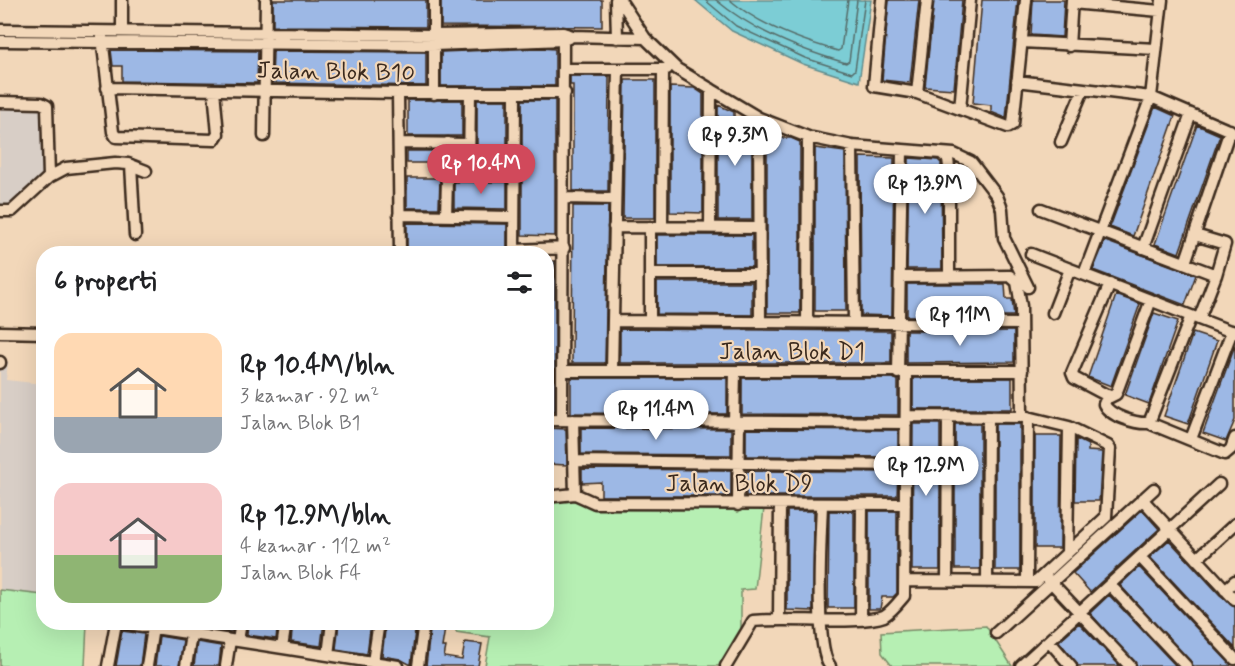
<!DOCTYPE html>
<html lang="id">
<head>
<meta charset="utf-8">
<style>
  :root { --surface:#fff; --page:#f2f2f2; --text:#202124; --muted:#757577; --accent:#d1495b }
  body { margin:0; font-family:Mynerve,sans-serif; background:var(--page); color:var(--text); height:100vh; display:flex; flex-direction:column; font-size:22px; white-space:nowrap }
  * { box-sizing:border-box; margin:0 }
  p { font-size:20px; color:var(--muted) }
  .icon { flex:none; width:33px; height:33px; fill:none; stroke:currentColor; stroke-width:2; stroke-linecap:round; stroke-linejoin:round }
  .map { position:relative; flex:1; overflow:hidden }
  .details { position:absolute; left:36px; top:246px; width:518px; height:384px; display:flex; flex-direction:column; background:var(--surface); border-radius:24px; box-shadow:0 6px 24px #0002 }
  .details>* { flex:none }
  .price { position:absolute; translate:-50% -51px; padding:0 14px; border-radius:21px; background:#fff; color:#222; font-size:20px; line-height:39px; filter:drop-shadow(0 2px 3px #0008) }
  .price::after { content:''; position:absolute; left:50%; top:36px; width:18px; height:14px; margin-left:-9px; background:inherit; clip-path:polygon(0 0,100% 0,50% 100%) }
  .price.active { background:var(--accent); color:#fff }
  ul { padding:0; list-style:none }
  li { display:flex; align-items:center; gap:18px; height:150px; padding:0 18px }
  li span { display:grid; place-items:center; flex:none; width:168px; height:120px; border-radius:18px; color:#555 }
  li>.icon { margin-inline-start:auto }
  span .icon { width:72px; height:72px; fill:#fffc; stroke-width:1 }
  li b { font-size:26px }
  h2 { display:flex; justify-content:space-between; align-items:center; height:72px; padding:0 18px; font-size:26px }
  .map>svg:first-child { display:block }
  .built { fill:#d8cec6 }
  .green { fill:#b6efb3; stroke:#788c68; stroke-width:1.5 }
  .water { fill:#7ccdd5; stroke:#628c8c; stroke-width:1.5 }
  .lines { fill:none; stroke-linecap:round; stroke-linejoin:round }
  .shore { stroke:#556b67; stroke-width:1.5 }
  .building { fill:#9db8e5; stroke:#3b2a1e; stroke-width:1.5 }
  .street-casing { stroke:#3b2a1e; stroke-width:15 }
  .street { stroke:#f2d7b9; stroke-width:10 }
  .labels { text-anchor:middle; stroke-width:4.5; stroke-linejoin:round; paint-order:stroke }
  .street-label { font-size:24px; fill:#3b2a1e; stroke:#f2d7b9 }
</style>
</head>
<body>
<div class="map">
<svg width="1235" height="666" viewBox="0 0 1235 666">
  <rect width="100%" height="100%" fill="#f2d7b9"/>
  <filter id="ink" filterUnits="userSpaceOnUse"><feTurbulence type="fractalNoise" baseFrequency=".0167" numOctaves="2"/><feDisplacementMap in="SourceGraphic" scale="12" xChannelSelector="R" yChannelSelector="G"/><feConvolveMatrix kernelMatrix="1 2 1 2 8 2 1 2 1" color-interpolation-filters="sRGB"/></filter>
  <g filter="url(#ink)">
    <path class="built" d="M0,100L48,101L50,175L10,205H0Z
      M0,359L8,362L6,380L43,384V595L0,590Z"/>
    <path class="green" d="M572,500L595,507L764,508L755,589L741,590V636L726,654L721,666H485L490,637L456,632L457,623L546,622V501Z
      M0,590L43,595L44,622L87,623L85,666H0Z
      M986,626L1012,666H892L882,653L881,632Z"/>
    <path class="water" d="M695,0H871L859,82L803,64L732,31Z"/>
    <g class="lines">
      <path class="shore" d="M705,0L736,26L805,58L852,73L855,70L865,0
        M716,0C753,31 800,50 846,63L849,61L857,0
        M730,0C759,25 802,41 838,51L841,49L848,0"/>
    </g>
    <path class="building" d="M273,0H426V27L273,26Z
      M441,0H602V27L441,26Z
      M889,0H919L910,83L882,80Z
      M934,0H962L954,89L925,87Z
      M982,0H1018L1006,118L991,112V105L973,103Z
      M1033,0H1064L1062,37L1031,35Z
      M539,48L555,49V86H441V52Z
      M111,50L258,51L257,83L122,81V66H113Z
      M273,51L426,52V86L272,83Z
      M570,76H609L608,191H573V85H570Z
      M625,80H655V218H623Z
      M670,87L694,88L703,94V213L670,212Z
      M408,100H462V136H408Z
      M477,100H507V167H477Z
      M522,100H555V236L522,235Z
      M718,105L734,112V118H744L752,122V220H718Z
      M1155,107L1175,116L1133,236L1110,227Z
      M1197,125L1220,135L1179,253L1155,244Z
      M767,138H791L800,142V313H767Z
      M815,148L845,152L846,311H815Z
      M407,151H440V163H407Z
      M860,157L894,158L892,316L861,315Z
      M909,158L938,160L941,163L942,269H907Z
      M407,178H440L439,208H407Z
      M454,182H507V209L454,208Z
      M573,206H608L605,363H572Z
      M407,223L507,224V253H407Z
      M657,235H752V267H657Z
      M1105,241L1196,275L1185,305L1093,270Z
      M546,261H555V411H546Z
      M657,282H752V315L657,314Z
      M907,284H1005L1006,299H1012L1014,316H907Z
      M1116,295L1140,304L1111,386L1088,377Z
      M1154,313L1178,321L1149,404L1125,395Z
      M620,329L891,331V363H620Z
      M906,331H1014V362L906,363Z
      M1193,333L1217,341L1188,424L1164,416Z
      M1235,345V420L1226,441L1203,433Z
      M571,378H727V414L571,413Z
      M742,378H893L898,380V415L742,414Z
      M913,378H1012V409H913Z
      M913,424H940V570H912Z
      M955,424H980V569H955Z
      M995,424H1020V570H995Z
      M546,428L566,429L567,465L546,464Z
      M581,428L731,429V455L581,454Z
      M746,429L898,430V457L746,456Z
      M1035,436H1061L1060,548H1035Z
      M1076,439L1088,445V451L1102,452L1099,501H1075Z
      M582,469L731,470V496H601V482L582,483Z
      M746,471L898,472L897,496H746Z
      M1142,510L1159,529L1090,592L1073,573Z
      M787,511H814L813,611L787,610Z
      M829,511H854V608H828Z
      M869,511H897V593L893,597H882L880,609H869Z
      M1169,540L1220,595L1235,607V648L1150,557Z
      M1139,567L1231,665L1230,666H1193L1120,585Z
      M1109,595L1176,666H1137L1090,613Z
      M200,622H233L232,632L200,627Z
      M248,622H278L276,639L247,635Z
      M293,622H324L321,646L291,642Z
      M339,622H371L367,654L336,649Z
      M386,622H416L411,665L400,659L382,656Z
      M431,622H446L442,647H446L444,657L462,660L465,642L482,644L478,666H426Z
      M1079,623L1120,666H1078L1059,641Z
      M122,631L144,634L140,666H116Z
      M159,636L183,640L179,666H155Z
      M197,642L221,646L219,666H194Z"/>
    <g class="lines">
      <defs>
        <path id="street" d="M434,0V94
          M616,0L617,38
          M620,0L645,38L677,69L759,118L808,137L852,146L954,154L971,162L997,196L1002,209L1004,238L1028,287
          M882,0L874,86L917,93L1008,127L1013,124L1026,0
          M1072,3L1160,11
          M0,30L434,35L563,33L573,36L564,40L434,45L0,41
          M122,31V0
          M573,36L645,38
          M102,37L113,132L116,137L214,140L218,134L214,90
          M1022,42L1156,49
          M1069,46L1072,0
          M565,69H667
          M1017,81L1151,97L1235,133
          M107,88L398,93H565
          M398,93L400,254
          M917,93L927,0
          M0,102L41,103L47,106L49,177
          M960,109L970,0
          M759,118L760,322
          M264,136L266,0
          M1061,142L1083,90
          M399,143L469,144
          M852,146L854,323
          M941,153L948,159L949,167V277
          M131,165L135,235
          M447,174L515,175
          M469,175L470,93
          M564,198L614,199
          M1041,209L1216,275L1199,319
          M0,211H12L49,177L66,168L115,163L128,164L146,171
          M399,215L514,217
          M446,216L448,143
          M614,227L759,228
          M662,227L663,69
          M710,228L711,89
          M1195,235L1225,244L1216,275
          M1143,248L1191,114
          M514,250L564,248
          M514,254L515,93
          M1031,254L1235,333
          M1185,263L1230,130
          M650,274H760
          M1084,274L1151,97L1162,0
          M901,277L1010,276L1017,282L1021,306L1022,417
          M1110,284L1072,373L1074,378L1110,397L1116,394L1151,300
          M1053,313L1070,269
          M1191,316L1149,423L1225,454L1231,449L1235,438
          M613,321L1021,324
          M650,321V227
          M807,322L808,137
          M0,332L44,333
          M0,362V363
          M563,371H1022
          M612,371L618,69
          M898,373L902,151
          M1108,395L1104,404C1109,416 1136,424 1149,423
          M546,420L906,423
          M562,420L563,33
          M573,420L575,494
          M734,422L735,372
          M1191,439L1232,331
          M574,461L906,465
          M575,494L595,503L905,504
          M546,497L575,494
          M1142,499L1235,600
          M822,504C821,535 814,646 830,666
          M738,505L739,422
          M1067,554L1069,427
          M1140,557L1235,659
          M1197,559L1235,524
          M1048,579L1130,666
          M904,581L1036,582L1106,517L1110,449L1108,446L1069,427L1028,417L906,416
          M947,581L948,416
          M987,582L988,416
          M1027,582L1028,417
          M1110,585L1186,666
          M1225,590L1235,581
          M779,618L780,504
          M861,619L862,504
          M116,622L398,666
          M996,633L1154,489
          M238,641L241,622
          M1049,641L1071,666
          M282,648L286,622
          M328,655L332,622
          M373,662L379,622
          M108,666L116,623
          M147,666L153,628
          M186,666L193,622
          M226,666L230,640
          M418,666L424,622
          M726,666L753,621C784,617 861,625 884,616C891,612 899,602 904,596L906,373
          M1021,666L1219,484"/>
      </defs>
      <use href="#street" class="street-casing"/>
      <use href="#street" class="street"/>
    </g>
  </g>
  <g class="labels">
    <g class="street-label">
      <text transform="translate(336 71) rotate(1)" y="8">Jalan Blok B10</text>
      <text x="792" y="359">Jalan Blok D1</text>
      <text x="739" y="491">Jalan Blok D9</text>
    </g>
  </g>
</svg>
<b class="price" style="left:735px;top:167px">Rp 9.3M</b>
<b class="price active" style="left:481px;top:195px">Rp 10.4M</b>
<b class="price" style="left:925px;top:215px">Rp 13.9M</b>
<b class="price" style="left:960px;top:347px">Rp 11M</b>
<b class="price" style="left:656px;top:441px">Rp 11.4M</b>
<b class="price" style="left:926px;top:497px">Rp 12.9M</b>
<section class="details">
<h2>6 properti<svg class="icon" aria-label="filters" viewBox="0 0 24 24"><path d="M4 7h16M4 17h16"/><circle cx="9" cy="7" r="2"/><circle cx="15" cy="17" r="2"/></svg></h2>
<ul>
<li><span style="background:linear-gradient(#ffd9b3 70%,#9aa5b1 0)"><svg class="icon" aria-label="home" viewBox="0 0 24 24"><path d="M3 11l9-7 9 7M6 9v11h12V9"/></svg></span><div><b>Rp 10.4M/bln</b><p>3 kamar · 92 m²</p><p>Jalan Blok B1</p></div></li>
<li><span style="background:linear-gradient(#f6c9c9 60%,#8fb573 0)"><svg class="icon" aria-label="home" viewBox="0 0 24 24"><path d="M3 11l9-7 9 7M6 9v11h12V9"/></svg></span><div><b>Rp 12.9M/bln</b><p>4 kamar · 112 m²</p><p>Jalan Blok F4</p></div></li>
</ul>
</section>
</div>
</body>
</html>
